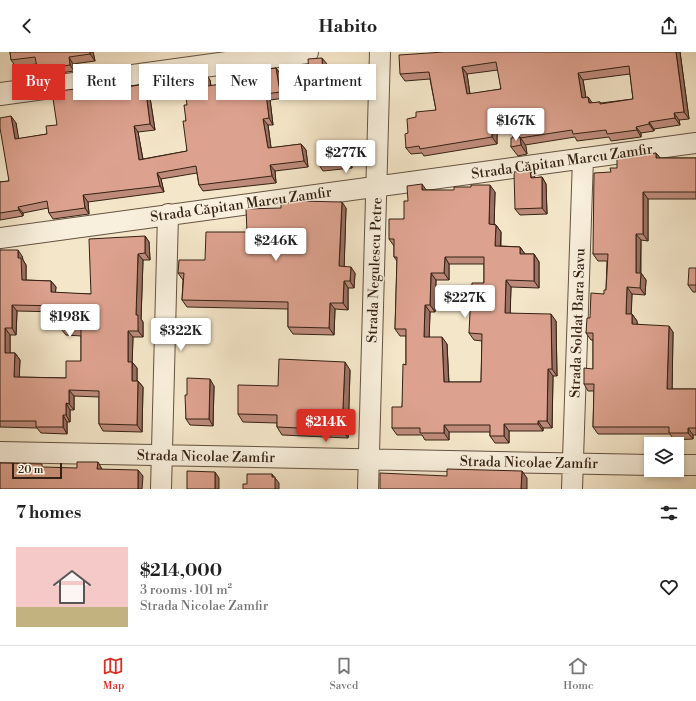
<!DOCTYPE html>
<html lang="en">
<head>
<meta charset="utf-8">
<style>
  :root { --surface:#fff; --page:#f6f6f6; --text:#222; --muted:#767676; --line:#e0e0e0; --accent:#d93025 }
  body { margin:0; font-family:"Libre Bodoni",serif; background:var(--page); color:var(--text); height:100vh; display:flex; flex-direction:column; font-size:15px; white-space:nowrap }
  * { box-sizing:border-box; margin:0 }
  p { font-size:13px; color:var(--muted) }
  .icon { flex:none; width:22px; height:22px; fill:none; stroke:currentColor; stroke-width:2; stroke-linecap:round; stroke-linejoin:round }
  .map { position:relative; height:437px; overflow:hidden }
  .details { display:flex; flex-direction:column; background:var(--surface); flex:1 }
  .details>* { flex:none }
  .top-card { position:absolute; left:12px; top:12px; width:400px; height:36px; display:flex; gap:8px }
  .controls { position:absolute; left:644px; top:385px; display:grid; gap:8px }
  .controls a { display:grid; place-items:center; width:40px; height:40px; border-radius:0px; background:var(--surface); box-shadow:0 2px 6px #0003; font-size:20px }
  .scale { position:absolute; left:12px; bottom:10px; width:50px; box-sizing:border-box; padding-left:4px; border:2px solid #342113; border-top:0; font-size:11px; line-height:14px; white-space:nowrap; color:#342113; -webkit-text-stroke:3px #f8efdc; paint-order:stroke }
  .price { position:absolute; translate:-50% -34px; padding:0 9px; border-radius:4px; background:#fff; color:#222; font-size:13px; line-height:26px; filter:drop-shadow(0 1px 2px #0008) }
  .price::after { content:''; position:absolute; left:50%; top:24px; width:12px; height:9px; margin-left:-6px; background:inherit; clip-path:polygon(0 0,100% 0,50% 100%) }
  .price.on { background:var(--accent); color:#fff }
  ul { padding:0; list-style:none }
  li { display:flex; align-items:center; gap:12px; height:100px; padding:0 16px }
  li span { display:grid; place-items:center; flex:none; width:112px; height:80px; border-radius:0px; color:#555 }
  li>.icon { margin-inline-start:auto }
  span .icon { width:48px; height:48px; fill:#fffc; stroke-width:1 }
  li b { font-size:17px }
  h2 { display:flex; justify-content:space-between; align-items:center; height:48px; padding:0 16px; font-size:17px }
  .tag { padding:0 14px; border-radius:0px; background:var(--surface); box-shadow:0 2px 6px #0003; font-size:14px; line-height:36px }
  .tag.on { background:var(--accent); color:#fff }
  header { display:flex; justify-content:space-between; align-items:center; height:52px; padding:0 16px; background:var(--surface); font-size:18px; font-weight:800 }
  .dock { display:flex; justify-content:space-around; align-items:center; height:56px; border-top:1px solid var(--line); background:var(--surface); font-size:11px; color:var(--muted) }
  .dock a { display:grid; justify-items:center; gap:2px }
  .dock .on { color:var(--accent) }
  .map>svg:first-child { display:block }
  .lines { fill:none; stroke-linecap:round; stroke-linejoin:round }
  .minor-casing { stroke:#645240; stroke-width:22 }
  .tertiary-casing { stroke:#645240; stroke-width:24 }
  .minor { stroke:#f8efdc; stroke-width:20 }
  .tertiary { stroke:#f8efdc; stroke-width:22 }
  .wall { fill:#be8b7b; stroke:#342113; fill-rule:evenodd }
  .shaded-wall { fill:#9b7164; stroke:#342113 }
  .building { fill:#dda28f; stroke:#342113; fill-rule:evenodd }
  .labels { text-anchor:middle; stroke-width:3; stroke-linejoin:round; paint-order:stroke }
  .street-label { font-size:14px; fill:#342113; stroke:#f8efdc }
</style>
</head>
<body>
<header><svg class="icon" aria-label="back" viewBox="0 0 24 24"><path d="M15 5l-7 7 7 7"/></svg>Habito<svg class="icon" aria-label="share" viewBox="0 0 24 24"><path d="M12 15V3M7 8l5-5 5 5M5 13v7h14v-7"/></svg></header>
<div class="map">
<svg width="696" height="437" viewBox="0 0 696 437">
  <rect width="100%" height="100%" fill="#f4e6c9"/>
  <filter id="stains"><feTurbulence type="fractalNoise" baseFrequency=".005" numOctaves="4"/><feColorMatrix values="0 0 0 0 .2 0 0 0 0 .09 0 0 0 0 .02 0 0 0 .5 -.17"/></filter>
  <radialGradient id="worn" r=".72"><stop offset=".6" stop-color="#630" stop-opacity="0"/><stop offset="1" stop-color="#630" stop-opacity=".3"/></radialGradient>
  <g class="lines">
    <defs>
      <path id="minor" d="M0,186L696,91
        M0,400L651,413
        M677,413H696
        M161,437L168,162
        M368,437L380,0
        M572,437L583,106"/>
      <path id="tertiary" d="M0,42L307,0"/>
    </defs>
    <use href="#minor" class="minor-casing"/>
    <use href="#tertiary" class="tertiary-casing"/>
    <use href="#minor" class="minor"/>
    <use href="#tertiary" class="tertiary"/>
  </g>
  <path class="wall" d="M10,0H93L95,9L73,12L74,19L53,22L51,20L41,21L37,15L36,12L16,15L11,8Z
    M444,0H680L689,67L679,68L680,73L654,77V79L641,81V85L611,89L609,85L577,89L575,85L525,93L527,102L518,104L511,95L513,85L512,74H497V92L424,104L422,101L411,102L406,96L408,81L416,65L436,58L430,27L405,29L400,22ZM498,18L501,37L470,42L467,22ZM630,22L633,47L601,51L600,50L592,51L588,45L586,46L583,28Z
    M327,12L329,42L315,43L310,37Z
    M276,16L281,23L285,46L270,48L273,73H268L271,96L301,92L306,98L308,115L275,119L276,131L203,139L199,133L197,121L161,127L164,140L88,150L89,162L53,167L49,161L48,156L23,161V164L0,168V130L9,129L16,71L18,87L47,82L57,73L129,34L145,32L149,39L155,78L138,80L143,107L187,99L186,69L187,53L210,28L211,34L244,29L248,26Z
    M346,96L350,102L352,116L323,119L319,113Z
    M656,101L660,106H696V147H648V189L641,188V221L646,228L645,243L632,242L631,262H632L637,269V272L673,280L672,337H696V383H693V387L674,388L670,382H598L593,375L594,339H588L584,332L593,317V288H591L586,281L590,266L606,238L607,209H598L593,202L611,120L617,116Z
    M535,125V126L542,125L546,132L547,162L520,163L515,157Z
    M426,138L495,140L494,172L496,173L501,180V194L520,195L525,202H534L539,210V236L511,235L510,261L556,269L557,324H553L552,376H543V379H509V391H495L490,384V380H449V388H425L422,383H397L392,376L402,355L406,313V284H400L395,277L397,209L394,205V194L389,187L404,167L408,149ZM449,212H484V231L469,281L474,288L482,289L481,330H449L447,292L429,285L430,260H435L436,228H449Z
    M346,156L344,214L355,221L354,236H348V258L335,257L334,283L293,282L288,275V257L187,255L182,248L183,228L178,221L205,208L247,180Z
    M145,184L149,190L150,208H143L141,267L143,270V285H133L132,310L137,316V329H138L143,335L142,380L103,379L99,372V345L74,344V358H70V370H67V382L41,381L37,376L0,375V198L22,204L23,208L26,213V228L51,229L56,235L55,241L91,242ZM17,259L61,260V277L66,283L81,284V309L66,326L19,325L20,308L15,301H10V283H16Z
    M696,216V240H693L688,233Z
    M350,318L348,386L282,383L277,375V371L243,370L238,362L278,334Z
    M214,334L213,374L190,373L186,367L187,343Z"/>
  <path class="shaded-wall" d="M90,0H93L95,9L90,2Z
    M676,0H680L689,67L684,60Z
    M69,5L73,12L74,19L70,13Z
    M322,6L327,12L329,42L324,36Z
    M462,15L467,22L471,49L467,42Z
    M276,16L281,23L285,46L280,40Z
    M578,21L583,28L587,53L582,46Z
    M206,22L210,28L212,41L207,34Z
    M145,32L149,39L155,78L150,72Z
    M266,42L270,48L273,73L269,66Z
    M588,45L593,52L589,51Z
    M674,61L679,68L680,73L675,66Z
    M11,64L16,71L20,94L15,87Z
    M263,67L268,73L272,103L268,96Z
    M492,67L497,74V92L492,85Z
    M649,70L654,77V79L649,72Z
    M134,74L138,80L144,114L139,108Z
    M636,75L641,81V85L637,78Z
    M520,85L526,94L527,102L521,93Z
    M301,92L306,98L308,115L304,109Z
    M346,96L350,102L352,116L347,109Z
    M656,101L661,107L656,106Z
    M270,113L275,119L276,131L272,124Z
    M530,118L535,125V132L531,126Z
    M157,121L161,127L164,140L160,134Z
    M542,125L546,132L547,162L542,156Z
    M422,132L427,139L422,138Z
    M490,133L495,140L494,179L489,172Z
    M643,140L648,147V189L643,182Z
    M83,143L88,150L89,162L85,156Z
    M342,150L346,156L344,221L339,214Z
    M18,155L23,161V164L19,158Z
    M496,173L501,180L500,201L495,194Z
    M636,182L641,188L640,228L636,221Z
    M145,184L149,190L150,208L145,201Z
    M520,195L525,202V209L520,202Z
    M18,198L22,204L23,208L26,213V235L22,228L18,206Z
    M138,202L143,208L141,267L143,270V285L138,279L136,263Z
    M534,202L539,210V236L534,229Z
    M445,205L449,212V228L444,221Z
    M351,215L355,221L354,236L350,229Z
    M431,221L436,228L435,260L430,253Z
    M641,221L646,228L645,243L640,236Z
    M506,228L511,235L510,268L505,261Z
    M51,229L56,235L55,247L51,240Z
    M344,229L348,236V258L343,251Z
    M627,235L632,242L631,269L626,262Z
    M330,251L335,257L334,283L329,276Z
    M12,253L17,259L16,283L12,276Z
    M425,253L430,260L429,292L424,285Z
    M551,262L556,269L557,324L552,317Z
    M632,262L637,269V279L632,272Z
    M669,274L673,280L672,344L667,337Z
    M5,276L10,283V308L5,301Z
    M128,279L133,285L132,316L128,310Z
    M442,285L447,292L449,337L444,330Z
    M15,301L20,308L19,331L14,325Z
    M132,310L137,316V335L132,329Z
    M345,310L350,318L348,386L342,378Z
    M548,317L553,324L552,376L547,369Z
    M210,327L214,334L213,374L209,367Z
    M138,329L143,335L142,380L137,373Z
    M69,338L74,344V358L69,352Z
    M66,351L70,358V370L66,363Z
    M63,363L67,370V382L63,375Z
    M538,369L543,376V379L538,372Z
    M504,372L509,379V391L504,384Z
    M444,373L449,380V388L444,381Z
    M688,376L693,383V387L688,381Z
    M98,410L102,417V424L97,417Z
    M138,418L143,424L142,437H138Z
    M522,419L527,426V437H521Z
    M215,420L219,426V437H215Z
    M272,422L279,431V437H275L272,425Z"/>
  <path class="building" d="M10,0H90V2L69,5L70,13L48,16V13L37,15L35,5L11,8Z
    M444,0H676L684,60L674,61L675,66L649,70V72L636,75L637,78L607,82L606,78L573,82L572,78L520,86V85H513L512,67H492V85L420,97L419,94L406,96L405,82L408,81L407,67L416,65V60L436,58L429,20L400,22L399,3ZM496,10L501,37L467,42L462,15ZM629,14L633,47L600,52V50L589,51L588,45L582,46L578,21Z
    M322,6L324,36L310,37L308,7Z
    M276,16L280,40L266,42L269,66L263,67L268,96L301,92L304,109L270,113L272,124L199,133L196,114L157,121L160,134L83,143L85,156L49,161L47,149L18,155L19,158L0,161V130L9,129L0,76V66L11,64L15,87L47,82L46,74L57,73L52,40L127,30V35L145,32L150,72L134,74L139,108L187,99L183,69H186L184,53H187L183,25L206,22L207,34L244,29V27L248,26V20Z
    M520,85L521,93L511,95V86Z
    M346,96L347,109L319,113L317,99Z
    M656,101V106H696V140H643V182H636V221H641L640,236L627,235L626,262H632V272L669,274L667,337H696V376H688V381H669V375H593L594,332H584V316L593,317V281H586L587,266H590L591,241L604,242V238H606L608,202H593L594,121L611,120L610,116H617V106Z
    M530,118L531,126L542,125V156L515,157L514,120Z
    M422,132V138H454V135H471V133H490L489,172L496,173L495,194L520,195V202H534V229L506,228L505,261L551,262L552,317H548L547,369H538V372H504V384H490V373H444V381H420V376H392V355H402L403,312L406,313V277H395L397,205H394V187H389V167H404V149H408L407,134ZM445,205H484V231H472L470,260L469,281L482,282L481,330H444L442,285H424L425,253H430L431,221H444Z
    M298,149L342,150L339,214L351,215L350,229H344L343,251H330L329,276L288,275V250L182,248L184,221H178L179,208H205L206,180H247L246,157L281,156V152Z
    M145,184V201L138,202L136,263H138V279H128V310H132V329H138L137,373L99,372V339L69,338V352L66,351V363H63V375H36V369H0V198H18V206H21L22,228L51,229V240L91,242L89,187ZM12,253L62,254L61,277H81V309H66V326L14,325L15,301H5V276H12Z
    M689,216H696V233H688Z
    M279,307L345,310L342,378L277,375V363L238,362V333L278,334Z
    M187,326L210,327L209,367H186L185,343H187Z
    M77,410H98L97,417L138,418V437H0V411L42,412V415L77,416Z
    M447,417L522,419L521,437H380V421L447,424Z
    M187,419L215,420V437H187Z
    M247,422H272V425H275V437H243V432H247Z"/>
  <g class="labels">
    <g class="street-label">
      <text transform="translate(562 109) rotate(-8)" y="5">Strada Căpitan Marcu Zamfir</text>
      <text transform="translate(241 152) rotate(-8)" y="5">Strada Căpitan Marcu Zamfir</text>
      <text transform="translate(374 218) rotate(-88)" y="5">Strada Negulescu Petre</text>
      <text transform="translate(577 271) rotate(-88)" y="5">Strada Soldat Bara Savu</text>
      <text transform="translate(206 404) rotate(1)" y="5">Strada Nicolae Zamfir</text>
      <text transform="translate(529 410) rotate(1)" y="5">Strada Nicolae Zamfir</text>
    </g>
  </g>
  <rect width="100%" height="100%" filter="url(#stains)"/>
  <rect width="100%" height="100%" fill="url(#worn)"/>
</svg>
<div class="controls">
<a><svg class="icon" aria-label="layers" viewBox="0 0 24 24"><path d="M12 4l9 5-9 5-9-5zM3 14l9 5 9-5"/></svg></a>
</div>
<div class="scale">20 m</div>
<b class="price" style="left:516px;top:90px">$167K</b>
<b class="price" style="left:346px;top:122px">$277K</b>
<b class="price" style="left:276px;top:210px">$246K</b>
<b class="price" style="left:465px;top:267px">$227K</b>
<b class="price" style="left:70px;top:286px">$198K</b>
<b class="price" style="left:181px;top:300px">$322K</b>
<b class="price on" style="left:326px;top:391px">$214K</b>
<div class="top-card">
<a class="tag on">Buy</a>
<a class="tag">Rent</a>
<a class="tag">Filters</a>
<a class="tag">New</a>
<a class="tag">Apartment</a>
</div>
</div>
<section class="details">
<h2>7 homes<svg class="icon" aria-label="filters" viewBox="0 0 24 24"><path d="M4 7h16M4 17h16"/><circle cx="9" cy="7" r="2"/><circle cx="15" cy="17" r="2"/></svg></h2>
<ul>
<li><span style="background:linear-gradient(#f6c9c9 75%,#c2b280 0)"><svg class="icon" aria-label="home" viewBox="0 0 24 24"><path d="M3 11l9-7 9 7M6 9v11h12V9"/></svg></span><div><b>$214,000</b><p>3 rooms · 101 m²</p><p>Strada Nicolae Zamfir</p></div><svg class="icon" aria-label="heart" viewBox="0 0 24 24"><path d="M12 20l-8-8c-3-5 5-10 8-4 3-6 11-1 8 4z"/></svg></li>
</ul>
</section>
<nav class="dock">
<a class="on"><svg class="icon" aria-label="map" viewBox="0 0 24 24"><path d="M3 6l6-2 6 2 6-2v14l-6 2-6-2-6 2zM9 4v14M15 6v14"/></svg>Map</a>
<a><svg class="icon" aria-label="saved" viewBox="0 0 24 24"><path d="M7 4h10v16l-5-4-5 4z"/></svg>Saved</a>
<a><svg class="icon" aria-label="home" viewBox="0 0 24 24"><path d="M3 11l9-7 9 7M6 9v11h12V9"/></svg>Home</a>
</nav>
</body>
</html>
